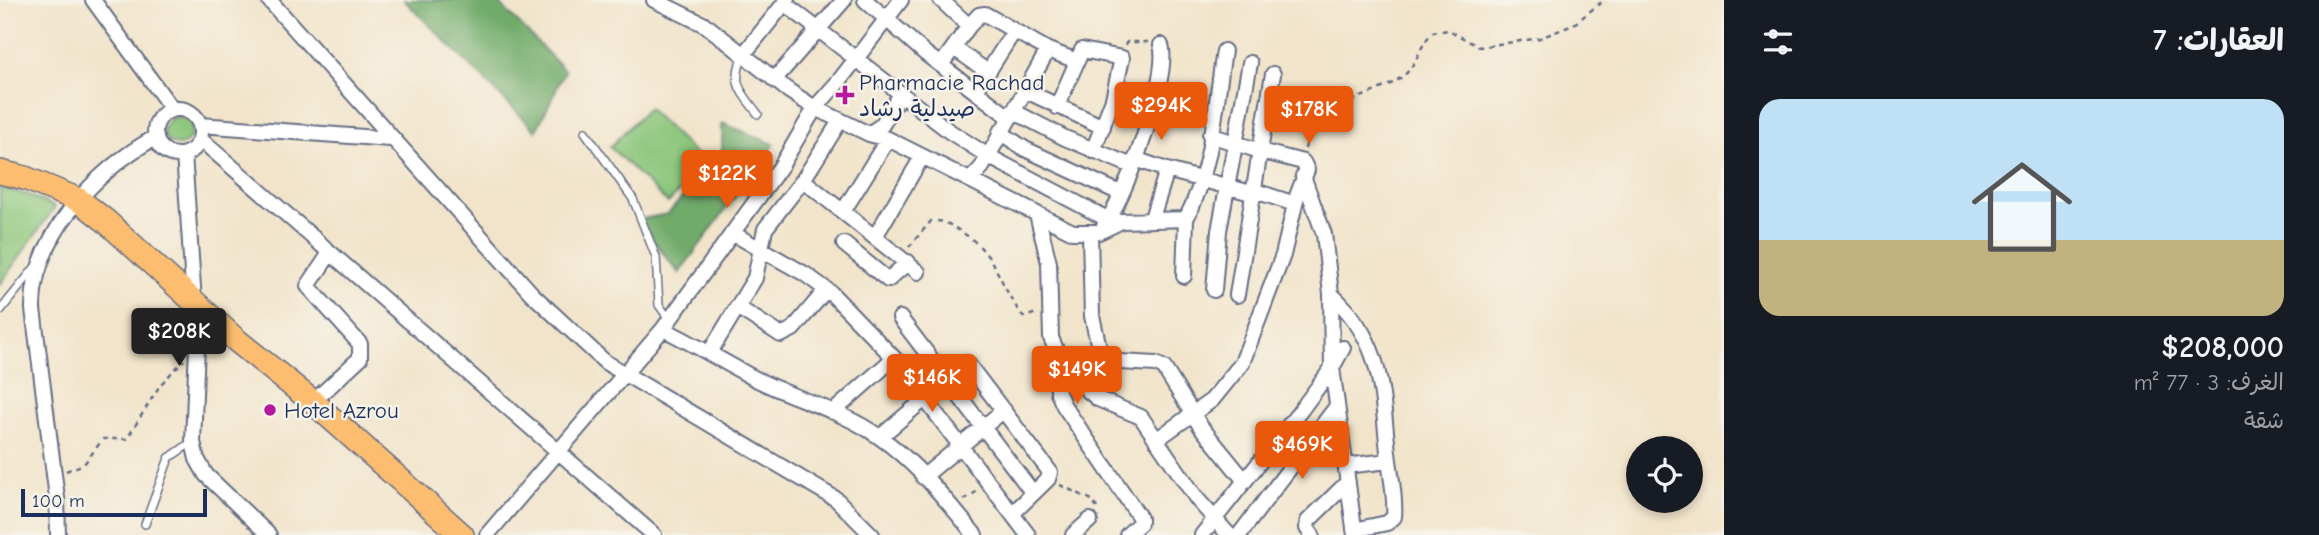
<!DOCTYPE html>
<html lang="ar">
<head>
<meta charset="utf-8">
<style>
  :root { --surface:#171b24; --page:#242831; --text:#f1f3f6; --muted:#9ea1a6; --accent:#ea580c }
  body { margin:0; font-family:"Comic Neue","Playpen Sans Arabic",sans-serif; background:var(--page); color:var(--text); direction:rtl; height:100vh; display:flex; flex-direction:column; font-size:26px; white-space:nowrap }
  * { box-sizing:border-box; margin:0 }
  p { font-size:23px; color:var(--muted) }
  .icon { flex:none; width:38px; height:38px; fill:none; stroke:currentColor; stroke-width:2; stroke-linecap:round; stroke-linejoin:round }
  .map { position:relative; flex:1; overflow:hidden; direction:ltr }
  .details { display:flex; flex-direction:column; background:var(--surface); width:595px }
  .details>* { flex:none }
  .fabs { position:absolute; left:1626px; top:436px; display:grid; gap:14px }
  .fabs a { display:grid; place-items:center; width:77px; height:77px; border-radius:50%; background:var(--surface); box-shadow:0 4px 10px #0003; font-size:35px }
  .scale { position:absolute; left:21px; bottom:18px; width:186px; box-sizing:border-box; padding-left:7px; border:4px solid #1b2f5e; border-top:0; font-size:19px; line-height:24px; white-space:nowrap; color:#1b2f5e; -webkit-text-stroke:5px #f7f3e8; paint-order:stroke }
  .price { position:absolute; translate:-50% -60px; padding:0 16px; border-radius:7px; background:var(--accent); color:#fff; font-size:23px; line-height:46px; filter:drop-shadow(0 2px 4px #0008) }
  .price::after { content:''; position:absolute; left:50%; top:42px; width:21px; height:16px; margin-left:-10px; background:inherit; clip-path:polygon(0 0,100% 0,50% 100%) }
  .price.on { background:#222; color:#fff }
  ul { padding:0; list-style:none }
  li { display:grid; align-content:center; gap:14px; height:371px; padding:0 35px }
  li span { display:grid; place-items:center; height:217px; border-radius:21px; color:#555 }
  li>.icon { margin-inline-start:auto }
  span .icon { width:126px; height:126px; fill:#fffc; stroke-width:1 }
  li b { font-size:30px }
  h2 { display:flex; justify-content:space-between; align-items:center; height:84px; padding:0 35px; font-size:30px }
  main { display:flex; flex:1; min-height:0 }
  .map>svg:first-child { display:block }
  .green { fill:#8cc67b; stroke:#547a6c; stroke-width:2 }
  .forest { fill:#71ab6b; stroke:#466d64; stroke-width:2 }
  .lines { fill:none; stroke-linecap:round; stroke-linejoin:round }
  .lane-casing { stroke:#666e84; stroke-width:10 }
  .street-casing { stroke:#666e84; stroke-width:18 }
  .primary-casing { stroke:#666e84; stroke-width:26 }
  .path { stroke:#666e84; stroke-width:2.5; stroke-dasharray:5 5; stroke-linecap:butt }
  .lane { stroke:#fff; stroke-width:7 }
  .street { stroke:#fff; stroke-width:14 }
  .primary { stroke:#fcbd6f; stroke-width:23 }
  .poi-dot { fill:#b5179e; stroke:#f7f3e8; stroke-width:2.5 }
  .labels { text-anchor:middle; stroke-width:5; stroke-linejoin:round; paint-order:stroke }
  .poi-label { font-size:23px; fill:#1b2f5e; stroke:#f7f3e8; text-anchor:start }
</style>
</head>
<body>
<main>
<section class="details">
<h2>العقارات: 7<svg class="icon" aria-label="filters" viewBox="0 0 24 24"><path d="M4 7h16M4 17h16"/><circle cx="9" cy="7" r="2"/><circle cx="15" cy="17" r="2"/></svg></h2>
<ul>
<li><span style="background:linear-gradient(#bfe0f5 65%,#c2b280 0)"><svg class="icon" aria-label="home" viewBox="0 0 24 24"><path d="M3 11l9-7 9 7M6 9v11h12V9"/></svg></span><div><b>$208,000</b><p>الغرف: 3 · 77 m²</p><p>شقة</p></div></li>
</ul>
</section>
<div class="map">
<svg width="1724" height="535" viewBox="0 0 1724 535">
  <rect width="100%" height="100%" fill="#f7f3e8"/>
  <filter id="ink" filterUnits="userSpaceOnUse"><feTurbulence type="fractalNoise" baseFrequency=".0143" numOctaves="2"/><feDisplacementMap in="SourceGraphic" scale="14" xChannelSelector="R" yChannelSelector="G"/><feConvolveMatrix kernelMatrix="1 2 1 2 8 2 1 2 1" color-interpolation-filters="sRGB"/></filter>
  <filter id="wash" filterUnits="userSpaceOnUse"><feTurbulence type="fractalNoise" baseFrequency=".00686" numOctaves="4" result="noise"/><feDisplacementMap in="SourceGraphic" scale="28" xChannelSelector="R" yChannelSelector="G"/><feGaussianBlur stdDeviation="1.57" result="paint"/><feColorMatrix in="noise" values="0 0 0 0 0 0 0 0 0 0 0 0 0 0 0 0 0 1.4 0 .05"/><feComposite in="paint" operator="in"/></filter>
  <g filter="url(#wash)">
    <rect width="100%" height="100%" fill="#f1e4ca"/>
    <path class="green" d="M648,108L706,164L668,203L610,147Z
      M164 131a14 14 0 1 1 28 0a14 14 0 1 1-28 0Z
      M0,188L26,194L55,207L0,284Z"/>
    <path class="forest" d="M404,0H496L565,71L536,131Z
      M722,123L774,144L679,273L637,220L668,214L722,152Z"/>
  </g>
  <g filter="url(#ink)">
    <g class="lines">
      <defs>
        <path id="lane" d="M743,55C731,85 740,90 758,114
          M585,132L633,199L656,257L659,305L669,319
          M0,311L37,265
          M145,524L169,458L192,442"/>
        <path id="street" d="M93,0L172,109
          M269,0L532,294L605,362L836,499L872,535
          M654,0L707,26L789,91L815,108L869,134L888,139L1073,232H1099L1122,221L1186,219L1184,276
          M865,0L926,54L1009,117
          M941,0L969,26L979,15L985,14L1048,50
          M784,3L949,131L988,156L1109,220
          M954,48L988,72
          M743,55L787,0
          M941,65L969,26
          M774,80L844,0
          M1024,90L1103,127
          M976,91L1014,31
          M1057,107L1082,50L1122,58L1113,99L1093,151
          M155 132a23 23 0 1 1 46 0a23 23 0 1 1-46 0Z
          M1013,111L1065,138L1132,166
          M200,125L391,139
          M1000,132L1025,149L1120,193
          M869,134L882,125L900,95
          M1210,135L1260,151L1273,74
          M200,139L654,535
          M184,154L197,346L193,442L197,459L206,475L269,535
          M1135,159L1167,170
          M1303,176L1324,234L1331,294C1383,342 1381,387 1388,452C1390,473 1396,496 1394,517L1387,523L1354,530
          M971,179L982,167L1048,50L1077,61
          M803,180L918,272
          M1252,190L1295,204
          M844,210L888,139
          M1037,214L1049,263L1051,338L1066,372L1098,399L1141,417L1197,499L1229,535
          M1152,218L1167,170L1251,193
          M1186,219C1213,168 1215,106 1224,51
          M1104,226C1124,200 1171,75 1161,45
          M732,233L805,274L831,293L894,358
          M1090,234L1092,316L1102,361L1156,364L1164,368L1201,427L1245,481
          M876,235L922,157
          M844,244L888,280L908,262
          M1214,290L1219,231L1250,63
          M1331,294L1332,368L1355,535
          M737,307L781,335L793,329L826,290
          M900,318L1033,493
          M663,329L781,166L815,108L839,81L901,0
          M710,352L755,278L765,229L803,180L840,121
          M1058,357V393L1064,406L1140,518V523L1127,535
          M313,402L360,358V344L308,286L330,253
          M833,412L894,358L1028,535
          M880,437L967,363L1050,472L1048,479L1012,514
          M1156,440L1212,400L1242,363L1283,255L1297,196L1307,170L1303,162L1260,151L1237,295
          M1345,466L1389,461
          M923,477L1004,410
          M58,535L57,498L33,309C32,237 96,170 156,137
          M487,535L663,329C694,344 722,361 752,377C793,399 840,409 878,436C915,461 947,501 975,535
          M1073,535L1090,520
          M1202,535L1301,410L1332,368L1343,348
          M1239,535L1337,406
          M1312,535L1307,528L1308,521L1348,482"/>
        <path id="primary" d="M0,172L25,178L79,200L107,222L236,340L313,402L462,535"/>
      </defs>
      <use href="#lane" class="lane-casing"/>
      <use href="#street" class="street-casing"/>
      <use href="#primary" class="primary-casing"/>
      <path class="path" d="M1125,45L1127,42H1148
        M1305,149C1313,102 1371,100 1402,77C1418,65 1419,45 1433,32L1449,30L1479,47L1540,38L1573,25L1604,0
        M909,247L931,221C944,220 949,224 960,231C1000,255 998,287 1024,317L1037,313
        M66,471L84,464L103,439H127L160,385L184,360
        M1060,485L1092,500L1097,508
        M964,500L979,490"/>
      <use href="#lane" class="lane"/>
      <use href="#street" class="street"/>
      <use href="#primary" class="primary"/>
    </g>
  </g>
  <g class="poi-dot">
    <path d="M841.5 84.5h7v7h7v7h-7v7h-7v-7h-7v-7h7z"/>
    <circle cx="270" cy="410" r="7"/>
  </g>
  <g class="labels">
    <g class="poi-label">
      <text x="859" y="90">Pharmacie Rachad<tspan x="859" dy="26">صيدلية رشاد</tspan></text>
      <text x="284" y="418">Hotel Azrou</text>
    </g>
  </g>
</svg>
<div class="fabs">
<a><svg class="icon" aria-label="locate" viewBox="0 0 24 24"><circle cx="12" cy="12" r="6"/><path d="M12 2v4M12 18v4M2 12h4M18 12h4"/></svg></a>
</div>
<div class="scale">100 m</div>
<b class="price" style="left:1161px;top:142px">$294K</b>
<b class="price" style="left:1309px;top:146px">$178K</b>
<b class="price" style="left:727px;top:210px">$122K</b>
<b class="price on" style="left:179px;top:368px">$208K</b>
<b class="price" style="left:1077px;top:406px">$149K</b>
<b class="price" style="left:932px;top:414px">$146K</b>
<b class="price" style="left:1302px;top:481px">$469K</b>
</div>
</main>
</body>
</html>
